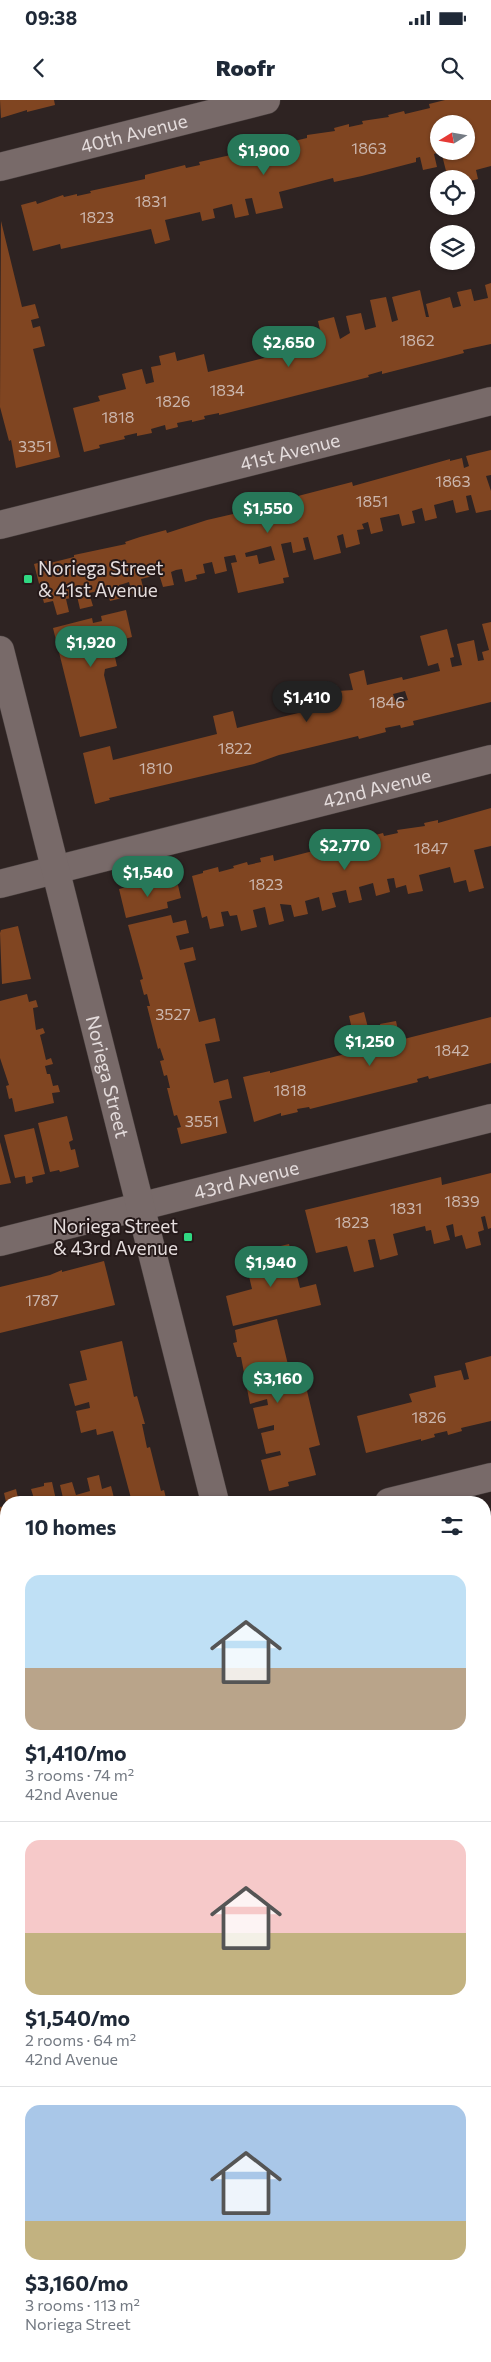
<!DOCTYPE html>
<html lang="en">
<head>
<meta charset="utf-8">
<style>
  :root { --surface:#fff; --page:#f2f2f3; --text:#1f2937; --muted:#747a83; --line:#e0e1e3; --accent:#277859 }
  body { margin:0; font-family:Commissioner,sans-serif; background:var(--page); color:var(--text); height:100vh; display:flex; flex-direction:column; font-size:19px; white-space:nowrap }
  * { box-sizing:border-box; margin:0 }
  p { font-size:16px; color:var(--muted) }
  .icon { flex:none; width:28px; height:28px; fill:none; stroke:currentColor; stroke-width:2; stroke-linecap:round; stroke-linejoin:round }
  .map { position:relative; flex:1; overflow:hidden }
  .drawer { position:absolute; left:0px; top:1396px; width:491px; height:866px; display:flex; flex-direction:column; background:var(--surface); border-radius:20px 20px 0 0; box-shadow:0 1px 4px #0004 }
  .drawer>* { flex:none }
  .needle { width:32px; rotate:259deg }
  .tools { position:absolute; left:430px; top:15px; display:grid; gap:10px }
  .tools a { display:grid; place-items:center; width:45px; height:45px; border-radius:50%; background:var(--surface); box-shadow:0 1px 4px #0004; font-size:25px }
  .price { position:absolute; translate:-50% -42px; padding:0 11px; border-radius:18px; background:var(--accent); color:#fff; font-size:16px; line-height:32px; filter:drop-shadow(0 1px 2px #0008) }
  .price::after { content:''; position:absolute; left:50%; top:30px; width:15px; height:11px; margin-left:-8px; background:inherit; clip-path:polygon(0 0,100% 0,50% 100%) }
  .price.selected { background:#222; color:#fff }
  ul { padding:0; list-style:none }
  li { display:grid; align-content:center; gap:10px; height:265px; padding:0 25px }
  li+li { border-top:1px solid var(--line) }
  li span { display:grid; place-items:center; height:155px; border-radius:15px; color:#555 }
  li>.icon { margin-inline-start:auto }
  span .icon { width:90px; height:90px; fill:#fffc; stroke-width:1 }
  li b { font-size:21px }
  h2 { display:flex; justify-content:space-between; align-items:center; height:60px; padding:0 25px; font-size:21px }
  .status { display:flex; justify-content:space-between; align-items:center; height:35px; padding:0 25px; background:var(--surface); direction:ltr }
  .status svg { height:14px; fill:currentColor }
  header { display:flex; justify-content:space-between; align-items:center; height:65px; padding:0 25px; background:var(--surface); font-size:22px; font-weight:800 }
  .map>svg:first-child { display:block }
  .built { fill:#3c2928 }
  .building { fill:#804521; fill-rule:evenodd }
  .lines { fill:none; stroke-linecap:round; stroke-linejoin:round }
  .street-casing { stroke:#473e3d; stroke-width:29 }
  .secondary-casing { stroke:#473e3d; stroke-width:29 }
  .street { stroke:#786a69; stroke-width:28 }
  .secondary { stroke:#786a69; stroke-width:28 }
  .poi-dot { fill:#30d882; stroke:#251919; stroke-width:2 }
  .labels { text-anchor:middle; stroke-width:4; stroke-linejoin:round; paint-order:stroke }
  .number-label { font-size:16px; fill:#cbb6ad }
  .street-label { font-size:19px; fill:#e4dcdc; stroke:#251919 }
  .poi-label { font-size:19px; fill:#e4dcdc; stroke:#251919; text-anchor:start }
</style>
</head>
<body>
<div class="status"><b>09:38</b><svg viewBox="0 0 49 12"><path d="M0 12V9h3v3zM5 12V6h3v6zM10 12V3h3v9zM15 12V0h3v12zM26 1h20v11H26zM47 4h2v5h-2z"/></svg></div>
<header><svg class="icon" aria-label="back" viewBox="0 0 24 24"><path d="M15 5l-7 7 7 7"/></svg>Roofr<svg class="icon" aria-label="search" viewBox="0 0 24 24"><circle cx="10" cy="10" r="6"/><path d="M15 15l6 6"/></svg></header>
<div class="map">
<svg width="491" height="2262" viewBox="0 0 491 2262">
  <rect width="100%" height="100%" fill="#2e2322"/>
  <path class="built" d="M6,1534V1672L0,1674V1536Z
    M491,1865V2262H472L471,2256H485V1867Z"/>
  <path class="building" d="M0,0H54L55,5L27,12V10L1,18Z
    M445,0H491V66L476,70L478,79L466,82V79H448L441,51H466V24H439V52L434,54L437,67L423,70L420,57L416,58V62L362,76L334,82L333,78L279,92L283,108L256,114L252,98L245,99L249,115L235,118L232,104L213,109L215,118L202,121L200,112L165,120L170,140L155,144L151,129L61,149L60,144L33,151L21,105L36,101L37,104L63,95L64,97L77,94V96L91,93L90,91L145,79V75L185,65L186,68L200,65L199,62L268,47L267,45L294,38V41L307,38V35L335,31L334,28L349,24V27L363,24L362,21L389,17L388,15L404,11L405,14L430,8L429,4Z
    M1,121L22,207L35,204L39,218L31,220L33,228L40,226L45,246L33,249L60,357L16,368L11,340L9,341L0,307Z
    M491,183V244L463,250L464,253L437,260L382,274V271L368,275L369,277L219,315V313L204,316L205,319L192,322V320L177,323L178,327L166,330L165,325L151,329L152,333L137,336V333L124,336L125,339L99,345L100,348L84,352L73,308L100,301L98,296L126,289L122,274L142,269L146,284L154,282L151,267L161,265L159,256L175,252L177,261L204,254L208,272L316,245L314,236L321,234L318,221L334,217L340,239L350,233L346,216L361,213L365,230L376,227L370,200L386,197L392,222L398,220L392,197L420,190L426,217H429L426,204L450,197L453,208L461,206L457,192L471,189L474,201L488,198L485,185Z
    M491,350V375L486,376L491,391V410L476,413L471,395L466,396L469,410L456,413L453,400L434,405L437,418L425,421L422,408L412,411L415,423L402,426L399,414L380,418L383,431L371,434L368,422L362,424L364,429L357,430L360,444L346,448L343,434L337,436L341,453L314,460L308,437L303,438L306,450L293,453L291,442L281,444L289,477L283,478L284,483L238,493L231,463L237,462L235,455L224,457L227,471L215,474L212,462L203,464L205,473L196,475L197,479L185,482L182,469L176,470L171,472L174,485L163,487L159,474L149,477L141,479L144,491L132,494L129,482L123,484L119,485L122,498L110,501L106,489L98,491L89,493L93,506L80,509L77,496L71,498L66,499L69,512L57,515L53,501L44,503L34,464L49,460L50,463L74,457V455L126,444L125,442L140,437L166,430L167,433L207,420L299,399L298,396L352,382L353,386L450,359V361L462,358L464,368L469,366L466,356ZM271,446L275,460L259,464L257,455L246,457L245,453Z
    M126,510L132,537L102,545L100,537L96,538L101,556L114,553L117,566L105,569L104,575L117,628L80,637L53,528L92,518L93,523L102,521L101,516Z
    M491,522V602L413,621L414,625L401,628L400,625L385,628L386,632L359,639L358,636L279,655L254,664L109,698L110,700L95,704L83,653L110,646L113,660L217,634L213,616L233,611L237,628L327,606L323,588L337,585L338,591L353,590L349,574L364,570L367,585L402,577L403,580L440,571L438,563L428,566L420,536L447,529L454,557L450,558L452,567L462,565L457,544L474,540L478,561L484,560L482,552L489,550L482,524ZM405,591L408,600L396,603L393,594Z
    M491,708V746L474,750L484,788L469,792L466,780L454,783L450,767L419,775L423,791L408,794L406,785L396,788L394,778L387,779L390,792L376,796L373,783L359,787L362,800L349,803L346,790L332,793L336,807L322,811L319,797L305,801L308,814L294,817L291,805L280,804L284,821L269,825L265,807L253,810L257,827L241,831L237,815L230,816L228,811L221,812L224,826L210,829L207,816L202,818L192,776L203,773V771L218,767L219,772L234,768L233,766L247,762L248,765L261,762L260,758L273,755L274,761L383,733L384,736L398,733L397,730L425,726L424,723L438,720V723Z
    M161,778L164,788L178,785L181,798L167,802L168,808L126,818L119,789Z
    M171,815L173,823L186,820L189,833L176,836L180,850L193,847L196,860L184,863L199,922L215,918L220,941L205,944L214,983L228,979L232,998L219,1001L227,1033L181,1044L177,1028L181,1027L177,1015L174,1016L167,988H170L167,975L164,976L160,961L164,960L160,948L158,949L147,906H150L147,894L144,895L140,880L143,879L128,825Z
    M18,826L31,879L2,884L0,833L1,830Z
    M27,894L29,902L36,900L38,907L33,908L36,930L43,928L45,933L40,935L43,947L46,960L51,958L53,964L45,966L47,974H50L53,986L58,985L60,992L52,993L54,1003L15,1012L12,998L9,999L6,986L9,985L0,958V901Z
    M364,912L373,947L385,944L380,924L396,921L400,940L491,917V963L429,979L428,976L417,979L418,982L310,1009L309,1007L297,1009L298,1012L281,1016V1013L254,1022L243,977L270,971V973L357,951L349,916Z
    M67,1016L73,1040L69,1042L71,1050L75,1049L79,1067L60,1072L59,1070L50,1072L38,1023Z
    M34,1028L45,1074L32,1077L33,1082L26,1084L25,1076L15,1078L4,1035Z
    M0,1042L11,1083L0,1085Z
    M491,1073V1128L488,1129L485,1116L481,1117L484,1130L478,1132L481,1145L466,1149L462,1135L455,1137L453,1124L446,1126L450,1140L434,1144L431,1130L426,1131L425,1126L393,1134L398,1155L380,1160L375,1139L368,1140L374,1167L354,1172L347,1146L316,1153L305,1110L441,1077L442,1085Z
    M289,1144L300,1188L316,1184L321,1205L233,1226L226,1196L252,1189L244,1155Z
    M104,1161L115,1205L0,1233V1187L50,1175L62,1170V1172Z
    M277,1219L290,1273L302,1270L320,1345L309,1348L316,1375L288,1382L289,1386L269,1391L261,1360L281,1355L280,1351L266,1354L261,1333L274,1330V1325L258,1329L253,1308L268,1305L267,1299L250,1304L241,1257H237L233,1243L237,1242L235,1230Z
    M122,1241L134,1297L137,1296L145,1324H142L147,1348L150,1347L161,1391L164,1390L167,1402H132L113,1331L97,1335L96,1329L81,1333L76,1311L90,1308L89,1302L75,1306L69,1284L87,1280L80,1251Z
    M491,1256V1321L461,1328L462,1331L448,1335L447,1331L434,1334L435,1337L421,1341V1339L366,1353L357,1316L412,1302L409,1294L436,1287L434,1276L461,1270L464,1280L469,1279L465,1263Z
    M99,1375L102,1389L111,1386L115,1402H35L31,1389L44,1386V1383L52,1382L56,1400L63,1398L60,1385L72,1382L76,1395L90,1391L87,1378Z
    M16,1389L19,1402H6L4,1393Z
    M6,1406V1443L0,1444V1407Z
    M491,1423V1474L485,1475V1424Z
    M491,1630V1674L485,1676V1632Z
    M0,1631L6,1649V1672L0,1674Z
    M6,1757V1802L0,1803V1760Z
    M491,1785V1825L485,1826V1787Z
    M491,1865V1924L485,1925V1867Z
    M6,1906V1992L3,1993L0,1980V1907Z
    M485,1953L489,1958L491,1957V2045L485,2046Z
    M1,2095L6,2116V2161L0,2162Z
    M491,2129V2262H489L485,2245V2130Z
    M24,2256H37L38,2258L47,2256H236L237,2259L222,2262H20L19,2258Z
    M335,2256H375L377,2262H337Z"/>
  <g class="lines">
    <defs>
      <g id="street">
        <path id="s1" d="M0,67L266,0"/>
        <path id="s2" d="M0,425L491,301"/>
        <path id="s3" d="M0,784L491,659"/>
        <path id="s4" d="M0,1142L491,1018"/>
        <path d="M389,1402L491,1377"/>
        <path d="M0,1500L6,1499"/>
        <path d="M485,1736L491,1735"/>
        <path d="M0,1859L6,1857"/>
        <path d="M485,2094L491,2093"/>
        <path d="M0,2217L6,2215"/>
      </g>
      <g id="secondary">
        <path id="s5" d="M0,550L215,1402"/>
        <path d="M431,2256L433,2262"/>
      </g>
    </defs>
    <use href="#street" class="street-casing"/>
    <use href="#secondary" class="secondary-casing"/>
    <use href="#street" class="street"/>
    <use href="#secondary" class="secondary"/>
  </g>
  <g class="poi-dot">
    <rect x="23" y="474" width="10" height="10" rx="2.5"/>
    <rect x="183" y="1132" width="10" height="10" rx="2.5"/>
  </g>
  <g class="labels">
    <g class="number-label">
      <text x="369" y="54">1863</text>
      <text x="151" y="107">1831</text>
      <text x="97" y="123">1823</text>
      <text x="417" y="246">1862</text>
      <text x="227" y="296">1834</text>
      <text x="173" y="307">1826</text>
      <text x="118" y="323">1818</text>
      <text x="35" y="352">3351</text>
      <text x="453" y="387">1863</text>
      <text x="372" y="407">1851</text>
      <text x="387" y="608">1846</text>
      <text x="235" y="654">1822</text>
      <text x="156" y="674">1810</text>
      <text x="431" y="754">1847</text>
      <text x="266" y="790">1823</text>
      <text x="173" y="920">3527</text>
      <text x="452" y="956">1842</text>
      <text x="290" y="996">1818</text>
      <text x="202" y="1027">3551</text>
      <text x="462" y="1107">1839</text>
      <text x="406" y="1114">1831</text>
      <text x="352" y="1128">1823</text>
      <text x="42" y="1206">1787</text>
      <text x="429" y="1323">1826</text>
    </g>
    <g class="street-label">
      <text dy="7" stroke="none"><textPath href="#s1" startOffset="138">40th Avenue</textPath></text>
      <text dy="7" stroke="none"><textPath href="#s2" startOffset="299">41st Avenue</textPath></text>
      <text dy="7" stroke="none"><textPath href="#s3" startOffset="389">42nd Avenue</textPath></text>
      <text dy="7" stroke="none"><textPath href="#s5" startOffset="440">Noriega Street</textPath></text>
      <text dy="7" stroke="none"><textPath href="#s4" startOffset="254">43rd Avenue</textPath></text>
    </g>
    <g class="poi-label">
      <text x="38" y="475">Noriega Street<tspan x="38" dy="22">&amp; 41st Avenue</tspan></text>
      <text x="178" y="1133" text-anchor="end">Noriega Street<tspan x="178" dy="22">&amp; 43rd Avenue</tspan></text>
    </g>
  </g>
</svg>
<div class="tools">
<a><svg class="needle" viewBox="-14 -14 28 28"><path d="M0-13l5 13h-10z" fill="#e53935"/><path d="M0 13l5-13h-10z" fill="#747a83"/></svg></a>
<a><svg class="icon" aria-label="locate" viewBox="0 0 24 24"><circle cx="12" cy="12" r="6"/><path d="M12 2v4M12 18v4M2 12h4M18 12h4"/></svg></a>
<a><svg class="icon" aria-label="layers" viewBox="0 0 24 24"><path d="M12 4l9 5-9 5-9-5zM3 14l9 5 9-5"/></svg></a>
</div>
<b class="price" style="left:264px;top:76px">$1,900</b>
<b class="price" style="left:289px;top:268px">$2,650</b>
<b class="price" style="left:268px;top:434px">$1,550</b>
<b class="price" style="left:91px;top:568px">$1,920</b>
<b class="price selected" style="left:307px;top:623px">$1,410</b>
<b class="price" style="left:345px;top:771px">$2,770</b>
<b class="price" style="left:148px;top:798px">$1,540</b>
<b class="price" style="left:370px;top:967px">$1,250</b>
<b class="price" style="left:271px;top:1188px">$1,940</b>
<b class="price" style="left:278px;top:1304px">$3,160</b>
<section class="drawer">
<h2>10 homes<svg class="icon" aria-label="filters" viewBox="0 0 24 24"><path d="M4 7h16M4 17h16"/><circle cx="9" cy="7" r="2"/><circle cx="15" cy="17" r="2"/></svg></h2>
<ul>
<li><span style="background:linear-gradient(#bfe0f5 60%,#b9a48a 0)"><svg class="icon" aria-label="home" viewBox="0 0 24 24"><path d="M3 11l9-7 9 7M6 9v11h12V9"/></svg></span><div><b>$1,410/mo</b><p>3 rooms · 74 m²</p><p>42nd Avenue</p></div></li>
<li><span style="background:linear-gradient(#f6c9c9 60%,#c2b280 0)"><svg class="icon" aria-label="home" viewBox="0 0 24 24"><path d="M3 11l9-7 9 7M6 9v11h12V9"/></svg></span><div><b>$1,540/mo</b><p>2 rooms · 64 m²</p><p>42nd Avenue</p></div></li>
<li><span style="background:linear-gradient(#a9c7e8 75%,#c2b280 0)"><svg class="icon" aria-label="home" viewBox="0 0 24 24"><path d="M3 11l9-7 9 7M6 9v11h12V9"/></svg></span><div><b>$3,160/mo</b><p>3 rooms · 113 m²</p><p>Noriega Street</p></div></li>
</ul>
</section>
</div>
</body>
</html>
